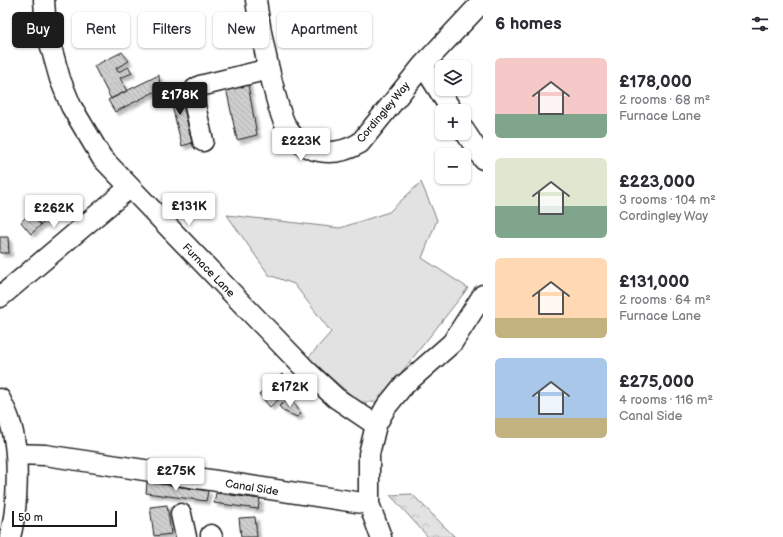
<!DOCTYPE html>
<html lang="en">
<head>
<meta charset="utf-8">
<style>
  :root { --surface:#fff; --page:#f2f2f3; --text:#2b2b33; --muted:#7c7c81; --accent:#1c1c1c }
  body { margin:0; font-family:"Balsamiq Sans",sans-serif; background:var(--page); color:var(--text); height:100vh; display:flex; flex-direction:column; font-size:15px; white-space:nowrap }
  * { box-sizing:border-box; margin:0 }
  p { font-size:13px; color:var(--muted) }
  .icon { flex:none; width:22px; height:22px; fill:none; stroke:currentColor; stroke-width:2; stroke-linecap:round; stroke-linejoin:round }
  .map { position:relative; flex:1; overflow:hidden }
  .details { display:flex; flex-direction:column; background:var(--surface); width:300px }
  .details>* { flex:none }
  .hud { position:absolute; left:12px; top:12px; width:380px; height:36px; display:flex; gap:8px }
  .controls { position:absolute; left:435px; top:60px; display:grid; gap:8px }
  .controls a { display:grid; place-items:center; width:36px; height:36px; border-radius:6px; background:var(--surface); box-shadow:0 1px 3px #0004; font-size:20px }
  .scale { position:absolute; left:12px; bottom:10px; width:105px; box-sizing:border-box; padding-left:4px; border:2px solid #1c1c1c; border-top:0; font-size:11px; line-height:14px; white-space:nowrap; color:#1c1c1c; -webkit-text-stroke:3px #fff; paint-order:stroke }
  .price { position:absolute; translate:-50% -34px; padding:0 9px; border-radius:4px; background:#fff; color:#222; font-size:13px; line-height:26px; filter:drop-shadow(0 1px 2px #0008) }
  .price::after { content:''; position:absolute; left:50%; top:24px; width:12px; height:9px; margin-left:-6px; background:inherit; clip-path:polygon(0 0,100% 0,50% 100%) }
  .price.current { background:var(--accent); color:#fff }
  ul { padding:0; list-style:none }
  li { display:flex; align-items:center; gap:12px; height:100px; padding:0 12px }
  li span { display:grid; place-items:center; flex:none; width:112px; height:80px; border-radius:6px; color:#555 }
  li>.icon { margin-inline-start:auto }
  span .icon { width:48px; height:48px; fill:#fffc; stroke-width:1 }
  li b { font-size:17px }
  h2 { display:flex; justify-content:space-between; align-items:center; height:48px; padding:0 12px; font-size:17px }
  .chip { padding:0 14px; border-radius:6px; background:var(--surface); box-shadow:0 1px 3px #0004; font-size:14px; line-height:36px }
  .chip.current { background:var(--accent); color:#fff }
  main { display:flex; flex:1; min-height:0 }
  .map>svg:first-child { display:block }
  .green { fill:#e2e2e2; stroke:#7f7f7f }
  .forest { fill:url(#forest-crowns); stroke:#7f7f7f }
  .building { fill:url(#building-back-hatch); stroke:#1c1c1c; filter:url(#shadow) }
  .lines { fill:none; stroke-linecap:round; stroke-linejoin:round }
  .minor-casing { stroke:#1c1c1c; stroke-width:23 }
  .minor { stroke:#fff; stroke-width:20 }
  .labels { text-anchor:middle; stroke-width:3; stroke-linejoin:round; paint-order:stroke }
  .street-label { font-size:11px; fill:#1c1c1c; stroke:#fff }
</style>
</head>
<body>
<main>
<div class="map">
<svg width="483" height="537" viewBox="0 0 483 537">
  <defs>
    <pattern id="forest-crowns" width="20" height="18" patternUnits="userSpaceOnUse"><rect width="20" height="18" fill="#e2e2e2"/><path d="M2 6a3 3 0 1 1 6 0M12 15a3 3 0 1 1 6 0" fill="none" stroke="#c1c1c1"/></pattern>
    <pattern id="building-back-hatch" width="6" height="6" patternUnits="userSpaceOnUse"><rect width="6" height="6" fill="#cecece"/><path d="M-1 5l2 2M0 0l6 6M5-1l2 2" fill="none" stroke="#b0b0b0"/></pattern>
    <filter id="shadow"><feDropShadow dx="3.5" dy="3.5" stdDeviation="1" flood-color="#0004"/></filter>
  </defs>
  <rect width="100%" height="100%" fill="#fff"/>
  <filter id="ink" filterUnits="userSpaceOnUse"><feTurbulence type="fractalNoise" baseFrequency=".025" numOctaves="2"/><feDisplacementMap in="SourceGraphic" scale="8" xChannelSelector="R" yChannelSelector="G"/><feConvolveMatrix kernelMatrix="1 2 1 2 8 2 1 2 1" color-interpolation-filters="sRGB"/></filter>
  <g filter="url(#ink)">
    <path class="green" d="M421,182L437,220L422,258L468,288L378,402H359L308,358L331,332L294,284L269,275L227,215L340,228L389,212Z"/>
    <path class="forest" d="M412,494L455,537H428L390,495Z"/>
    <path class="building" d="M122,52L129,61L116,68L118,72L129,67L132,73L120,78L127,91L111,99L94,66Z
      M159,75L160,89L115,112L108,100Z
      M247,79L257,135L237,140L225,83Z
      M179,88L192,143L182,146L168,90Z
      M40,204L51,217L41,225L30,213Z
      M30,213L41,225L31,234L21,222Z
      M0,237H8L9,253H0Z
      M282,374L293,387L270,407L259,394Z
      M291,398L301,414L297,417L283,411L279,406Z
      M147,482L208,491L206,501L146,493Z
      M216,493L260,499L258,509L214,503Z
      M167,505L171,534L154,536L150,507Z
      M255,517L257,537H241L239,518Z"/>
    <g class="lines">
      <defs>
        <path id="minor" d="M44,0L46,29L60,79L71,106L102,158L306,370L336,398L376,425
          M256,0C260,31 267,63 275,94C278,105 281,118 287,128C304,155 334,158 360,143L423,65
          M452,111L423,65L483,1
          M464,130L483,159
          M203,141L193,97L195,89L200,86L269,69
          M0,297L129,188
          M0,399C3,406 8,414 10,422C20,451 18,507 10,537
          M16,454L45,455L369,504
          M181,514L186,537
          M211,535L212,537
          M381,537L369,504V454L376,425L386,407L403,386L452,343L483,295"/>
      </defs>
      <use href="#minor" class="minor-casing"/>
      <use href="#minor" class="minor"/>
    </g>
  </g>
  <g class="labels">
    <g class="street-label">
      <text transform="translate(383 112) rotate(-50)" y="4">Cordingley Way</text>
      <text transform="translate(209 270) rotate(46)" y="4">Furnace Lane</text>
      <text transform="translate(252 487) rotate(9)" y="4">Canal Side</text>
    </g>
  </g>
</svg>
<div class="controls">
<a><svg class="icon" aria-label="layers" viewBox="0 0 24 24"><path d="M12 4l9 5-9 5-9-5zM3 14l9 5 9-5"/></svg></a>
<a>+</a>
<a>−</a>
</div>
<div class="scale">50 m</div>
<b class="price current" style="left:180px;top:116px">£178K</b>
<b class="price" style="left:301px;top:162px">£223K</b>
<b class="price" style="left:189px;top:227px">£131K</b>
<b class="price" style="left:54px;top:229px">£262K</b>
<b class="price" style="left:290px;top:408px">£172K</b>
<b class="price" style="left:176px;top:492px">£275K</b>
<div class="hud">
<a class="chip current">Buy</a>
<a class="chip">Rent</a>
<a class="chip">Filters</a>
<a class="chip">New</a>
<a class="chip">Apartment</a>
</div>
</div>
<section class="details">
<h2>6 homes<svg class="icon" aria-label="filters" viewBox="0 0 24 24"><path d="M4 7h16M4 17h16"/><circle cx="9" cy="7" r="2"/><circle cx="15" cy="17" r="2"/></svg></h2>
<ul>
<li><span style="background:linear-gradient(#f6c9c9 70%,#7fa58c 0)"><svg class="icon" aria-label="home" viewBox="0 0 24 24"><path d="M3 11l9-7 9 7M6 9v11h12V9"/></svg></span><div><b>£178,000</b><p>2 rooms · 68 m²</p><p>Furnace Lane</p></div></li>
<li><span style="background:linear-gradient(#dfe7d0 60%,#7fa58c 0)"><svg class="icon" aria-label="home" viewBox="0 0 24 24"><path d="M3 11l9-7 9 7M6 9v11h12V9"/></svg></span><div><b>£223,000</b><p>3 rooms · 104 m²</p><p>Cordingley Way</p></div></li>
<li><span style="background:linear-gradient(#ffd9b3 75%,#c2b280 0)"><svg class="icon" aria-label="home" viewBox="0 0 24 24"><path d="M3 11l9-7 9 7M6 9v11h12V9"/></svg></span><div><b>£131,000</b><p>2 rooms · 64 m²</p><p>Furnace Lane</p></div></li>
<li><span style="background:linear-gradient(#a9c7e8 75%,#c2b280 0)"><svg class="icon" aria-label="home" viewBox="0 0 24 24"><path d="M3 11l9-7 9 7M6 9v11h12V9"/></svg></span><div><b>£275,000</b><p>4 rooms · 116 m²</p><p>Canal Side</p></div></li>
</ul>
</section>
</main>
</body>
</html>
